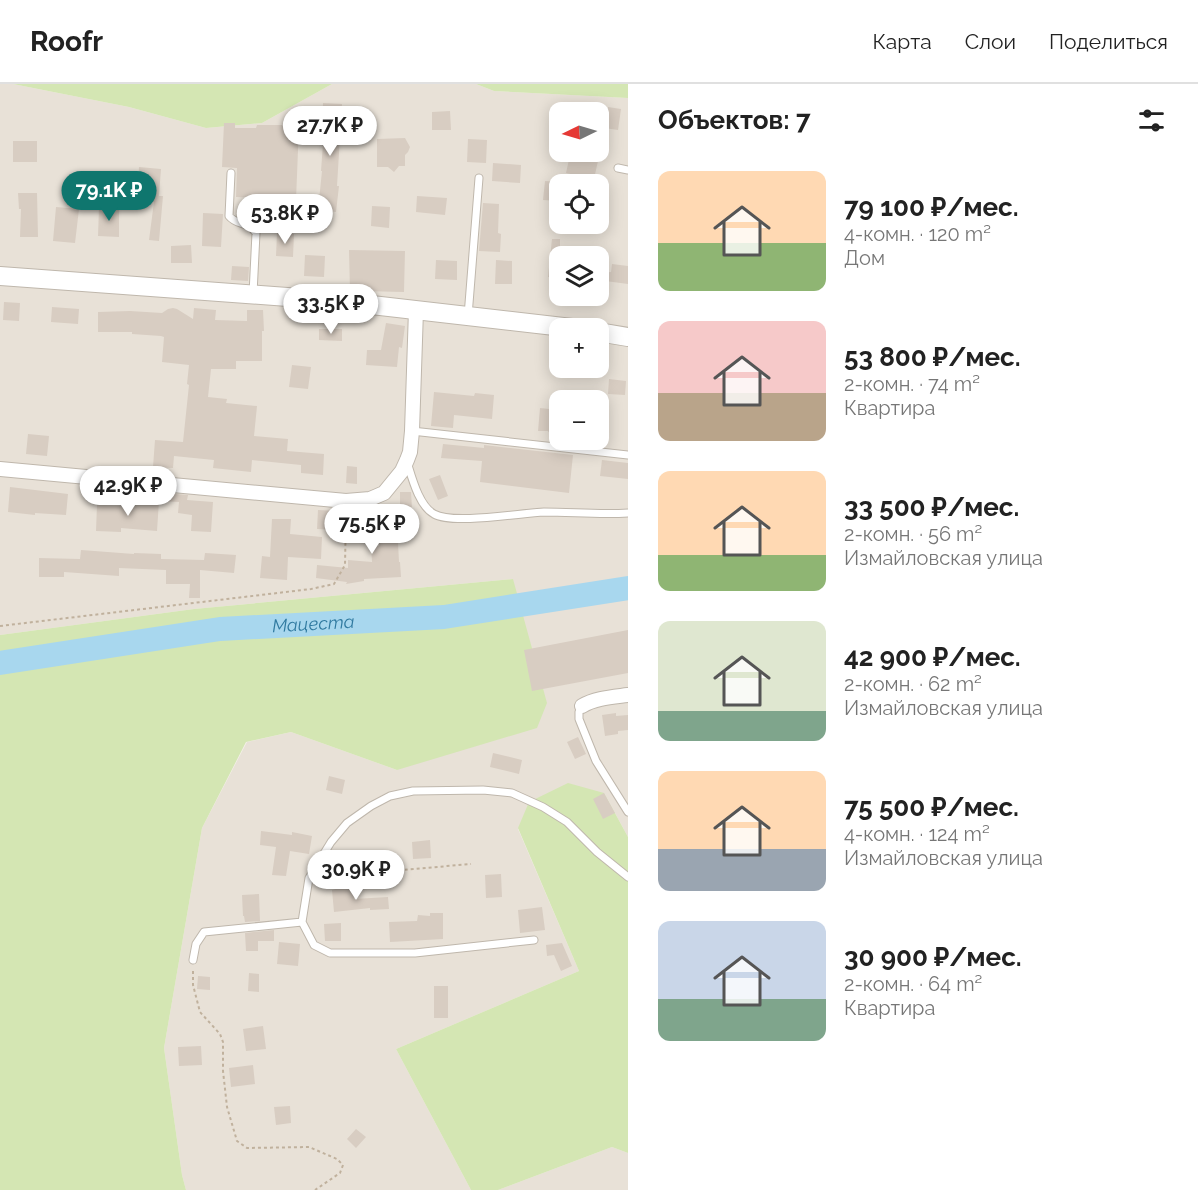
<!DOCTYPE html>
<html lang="ru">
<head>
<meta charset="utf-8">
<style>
  :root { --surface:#fff; --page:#f2f2f2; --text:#222; --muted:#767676; --line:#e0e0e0; --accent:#0f766e }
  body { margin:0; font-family:Raleway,sans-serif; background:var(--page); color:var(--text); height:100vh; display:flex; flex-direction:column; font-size:22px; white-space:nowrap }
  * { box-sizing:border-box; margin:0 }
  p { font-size:20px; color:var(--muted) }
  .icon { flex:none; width:33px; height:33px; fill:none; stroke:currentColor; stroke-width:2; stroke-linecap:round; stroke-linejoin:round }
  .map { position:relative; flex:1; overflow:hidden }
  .side { display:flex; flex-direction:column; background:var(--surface); width:570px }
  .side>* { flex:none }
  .needle { width:39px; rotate:265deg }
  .buttons { position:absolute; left:549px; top:18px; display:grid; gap:12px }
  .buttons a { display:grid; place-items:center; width:60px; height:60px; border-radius:12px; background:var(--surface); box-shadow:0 3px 15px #0003; font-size:30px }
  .price { position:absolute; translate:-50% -51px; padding:0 14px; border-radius:21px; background:#fff; color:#222; font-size:20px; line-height:39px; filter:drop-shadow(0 2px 3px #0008) }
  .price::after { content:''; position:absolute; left:50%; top:36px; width:18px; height:14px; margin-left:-9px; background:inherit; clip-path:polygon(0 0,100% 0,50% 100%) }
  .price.active { background:var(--accent); color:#fff }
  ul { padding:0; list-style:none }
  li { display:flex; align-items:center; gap:18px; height:150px; padding:0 30px }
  li span { display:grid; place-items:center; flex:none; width:168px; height:120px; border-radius:12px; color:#555 }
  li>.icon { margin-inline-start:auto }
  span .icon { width:72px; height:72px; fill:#fffc; stroke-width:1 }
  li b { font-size:26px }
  h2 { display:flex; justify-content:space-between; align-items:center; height:72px; padding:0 30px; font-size:26px }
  header { display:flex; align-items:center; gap:36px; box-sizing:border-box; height:84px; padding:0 30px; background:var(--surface); border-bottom:2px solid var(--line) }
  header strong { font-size:28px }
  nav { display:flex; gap:33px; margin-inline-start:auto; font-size:21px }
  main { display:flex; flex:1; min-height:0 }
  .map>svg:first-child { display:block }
  .residential { fill:#e8e1d7; fill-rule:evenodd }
  .green { fill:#d4e6b3 }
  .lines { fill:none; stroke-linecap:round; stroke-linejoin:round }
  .river { stroke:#a8d7ee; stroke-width:24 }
  .building { fill:#d8cdc2 }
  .service-casing { stroke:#bfb7ac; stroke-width:9 }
  .minor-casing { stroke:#bfb7ac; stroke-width:16 }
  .tertiary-casing { stroke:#bfb7ac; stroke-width:20 }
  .path { stroke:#c0b19d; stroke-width:2; stroke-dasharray:3 3; stroke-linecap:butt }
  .service { stroke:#fff; stroke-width:7 }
  .minor { stroke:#fff; stroke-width:14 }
  .tertiary { stroke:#fff; stroke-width:18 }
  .labels { text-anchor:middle; stroke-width:6; stroke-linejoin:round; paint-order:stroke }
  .water-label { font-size:18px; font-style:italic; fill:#307aa0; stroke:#fff }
</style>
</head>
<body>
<header>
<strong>Roofr</strong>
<nav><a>Карта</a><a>Слои</a><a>Поделиться</a></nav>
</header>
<main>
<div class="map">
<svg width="628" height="1106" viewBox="0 0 628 1106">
  <rect width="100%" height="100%" fill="#f4f0e9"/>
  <path class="residential" d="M0,0H13L129,23L206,44L262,39L332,0H476L494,7L628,14V753L604,709L518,745L579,887L396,965L471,1106H186L182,1091L164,964L202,744L247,658L291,648L397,686L513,495L194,525L0,551ZM560,28H598V68H560ZM560,100H598V140H560ZM560,172H598V212H560ZM560,244H598V284H560ZM560,316H598V356H560Z
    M612,1063L628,1069V1106H498Z"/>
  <path class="green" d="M13,0H332L262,39L206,44L129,23Z
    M476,0H628V14L494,7Z
    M513,495L547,619L537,644L397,686L291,648L246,658L202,744L164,964L182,1091L186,1106H0V551L194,525Z
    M568,699L604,709L628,753V1069L612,1063L498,1106H471L396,965L579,887L518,744L529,718Z"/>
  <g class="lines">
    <path class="river" id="s1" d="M0,579L220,545L444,533L628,504"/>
  </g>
  <path class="building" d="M323,19L342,20L337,102H339L336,128L318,126L322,87H321L324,46H322Z
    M608,23L621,25L618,46L604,44L605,40L598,39V28L607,29Z
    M450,27L451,46H432V28Z
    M224,39H235V44H256L257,41H299L296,116L236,113L237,84L222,83Z
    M405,54L410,63L408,68L405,71V82H399L394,88L388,83H377V55Z
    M468,55L487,56L486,79L467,78Z
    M13,57H37V78H13Z
    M570,71L598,77L594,95L566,89Z
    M493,79L521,81L520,99L492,97Z
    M139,83L161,85L159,112H163L159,157L149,156L154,118L137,117Z
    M545,97L559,98L558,117L543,116Z
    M18,109H37L38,153H20L21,125H19Z
    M417,112L447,114L445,131L416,128Z
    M483,119L499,120L498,149L501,150L500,168L479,167Z
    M372,122L390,123L389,144L371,142Z
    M56,123L79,125L75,159L53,157Z
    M99,124H119V153L98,152Z
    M203,129L223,130L221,163L202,162Z
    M277,149L294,150L293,173L276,172Z
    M552,155H560V194L548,193Z
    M191,161L192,179H171V162Z
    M349,166L405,167L404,208L362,207V209L350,207Z
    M305,171L325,172L324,193L304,192Z
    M436,176L457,177V196L435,195Z
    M496,176L512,177V200H495Z
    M612,180L628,182V200L598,196V189L611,188Z
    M232,182L249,183L248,197L231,196Z
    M4,218L20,219L19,237L3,236Z
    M52,223L79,225L78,240L51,238Z
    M173,224L177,225L193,235L194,224L216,226L215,236L247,237V226H263L264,247H262V277H236V285H211L208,313L227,315L226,319L257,322L254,352L288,355L287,367L324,370L323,391L301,389V381L252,376L251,388L213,384L214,376L174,372L173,384L153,383L155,356L183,358L189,301L187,300L189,281L162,278L164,253L161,252L132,250V248H98V228L130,227L162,229L168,225Z
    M386,239L405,242L402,264L399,263L397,283L366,281L367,266H381Z
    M319,245H342V257L319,256Z
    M292,281L311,283L308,305L289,303Z
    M609,295L626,297L625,311L608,310Z
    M434,308L474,312L475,309L494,311L492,335L454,331L453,344L431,342Z
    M550,320L560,321V346L552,353L548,347H538L540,324L549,325Z
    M28,350L49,352L47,372L26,370Z
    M443,360L484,364V361L573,371L569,409L480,398L482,377L441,374Z
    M602,376L628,379V395L600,392Z
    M347,382L357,383V400L346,399Z
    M440,391L448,412L438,416L429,395Z
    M10,403L68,410L66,431L35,429V431L8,428Z
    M400,408H411L412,424H400Z
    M161,409L188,411L187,416L213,418L211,448L191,447L192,431L178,429L179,418L161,417Z
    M135,416L159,417L157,447L121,444V448L96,447L97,421L134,422Z
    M396,420L399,478H400L401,493L364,495V497L346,500L347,498L316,494L317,481L348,484V476L372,478L371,463L379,462L378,439H381L380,421Z
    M318,426L339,427L338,446L317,445Z
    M272,435H291L290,450L322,453L321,475L288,473L287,496L260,494L262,472L270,473Z
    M81,466L134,470V469L161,470V475L204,476L205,469L236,471L234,489L200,486V514H189L190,500H166V486L119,484V492L64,488V493H39V474L80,475Z
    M628,546V589L532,607L524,566Z
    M616,629V632L628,631V646L618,647V650L605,652L602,631Z
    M578,653L586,670L575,675L567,658Z
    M493,669L522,676L519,690L490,683Z
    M329,692L345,696L342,710L326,706Z
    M604,709L615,729L603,735L593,715Z
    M261,747L292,751V748L312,752L309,770L290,767L286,792L272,791L276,763L260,761Z
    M430,756L431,774L413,775L412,758Z
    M390,767L391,781L377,782L376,768Z
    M501,790L502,813L486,814L485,791Z
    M343,801L346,803H353L354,815L388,813L389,825L370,826V824L334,828L332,806L339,804Z
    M259,810L260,837L245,838L244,832H243L242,811Z
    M542,823L545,846L520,849L518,826Z
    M430,829H443V855L390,858L389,838L417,837L418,831L430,832Z
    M341,839V857H325L324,840Z
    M274,846V857H258V867H246L245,849Z
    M279,858L300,860L298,882L277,880Z
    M562,859L572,882L561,887L554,871L547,872L546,861Z
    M249,889L259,890V908L248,907Z
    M198,892L210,893V906L197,905Z
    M434,902H448V934H434Z
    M263,942L266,965L246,967L243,945Z
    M201,962L202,981L179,982L178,963Z
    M253,981L255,1000L231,1003L229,984Z
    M290,1022L291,1039L276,1041L274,1023Z
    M356,1045L366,1053L356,1064L347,1055Z"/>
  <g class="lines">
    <defs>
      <path id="service" d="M618,84L628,86
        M231,89L229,132C237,142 248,137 256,149L253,210
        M468,232L479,94
        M412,347L628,371
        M407,378C412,394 419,422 434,430C453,441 520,429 544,428C572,428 600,431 628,429
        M582,622L579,628V635L596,677L628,728
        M534,856L415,869H330L314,861L302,838L309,794L331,758L347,739L371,722L390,712L413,707L483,706L512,709L543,723L567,738L597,768L628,793
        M193,876L196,860L204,848L302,838"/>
      <path id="minor" d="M0,385L346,417L370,415L384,409L402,387L407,376L410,368L412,347L416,226
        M582,622C595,614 613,613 628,611"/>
      <path id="tertiary" d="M0,192L328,216L572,244
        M598,248L628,253"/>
    </defs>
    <use href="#service" class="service-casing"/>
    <use href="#minor" class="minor-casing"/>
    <use href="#tertiary" class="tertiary-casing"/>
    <path class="path" d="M0,542L311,505L334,500L345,481L346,429
      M321,793L471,780
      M193,887V901L200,928L220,950L223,958V987L227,1023L237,1057L247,1064L309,1063L337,1075L343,1081L340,1089L315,1106"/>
    <use href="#service" class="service"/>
    <use href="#minor" class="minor"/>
    <use href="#tertiary" class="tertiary"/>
  </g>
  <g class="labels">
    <g class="water-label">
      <text dy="6" stroke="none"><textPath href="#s1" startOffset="316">Мацеста</textPath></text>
    </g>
  </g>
</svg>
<div class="buttons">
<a><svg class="needle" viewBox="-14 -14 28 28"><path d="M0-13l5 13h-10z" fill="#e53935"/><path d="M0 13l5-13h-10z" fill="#767676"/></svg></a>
<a><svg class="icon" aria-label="locate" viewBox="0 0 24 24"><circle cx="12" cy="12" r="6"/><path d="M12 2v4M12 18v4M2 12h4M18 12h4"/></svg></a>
<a><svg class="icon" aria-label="layers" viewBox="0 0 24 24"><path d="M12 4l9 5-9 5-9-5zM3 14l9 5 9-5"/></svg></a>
<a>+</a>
<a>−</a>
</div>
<b class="price" style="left:330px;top:73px">27.7K ₽</b>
<b class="price active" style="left:109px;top:138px">79.1K ₽</b>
<b class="price" style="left:285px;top:161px">53.8K ₽</b>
<b class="price" style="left:331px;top:251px">33.5K ₽</b>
<b class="price" style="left:128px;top:433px">42.9K ₽</b>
<b class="price" style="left:372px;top:471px">75.5K ₽</b>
<b class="price" style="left:356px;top:817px">30.9K ₽</b>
</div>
<section class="side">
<h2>Объектов: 7<svg class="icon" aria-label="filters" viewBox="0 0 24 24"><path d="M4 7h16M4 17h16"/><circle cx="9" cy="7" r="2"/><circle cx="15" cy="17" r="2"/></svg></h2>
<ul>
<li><span style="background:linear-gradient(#ffd9b3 60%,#8fb573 0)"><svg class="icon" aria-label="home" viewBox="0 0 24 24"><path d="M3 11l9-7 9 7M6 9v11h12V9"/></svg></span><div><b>79 100 ₽/мес.</b><p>4-комн. · 120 m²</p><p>Дом</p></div></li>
<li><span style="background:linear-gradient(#f6c9c9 60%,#b9a48a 0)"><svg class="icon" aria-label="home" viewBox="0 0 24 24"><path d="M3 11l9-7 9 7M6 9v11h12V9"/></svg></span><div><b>53 800 ₽/мес.</b><p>2-комн. · 74 m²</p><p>Квартира</p></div></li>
<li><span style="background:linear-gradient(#ffd9b3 70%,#8fb573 0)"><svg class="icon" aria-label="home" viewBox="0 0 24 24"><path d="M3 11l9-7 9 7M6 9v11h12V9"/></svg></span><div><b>33 500 ₽/мес.</b><p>2-комн. · 56 m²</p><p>Измайловская улица</p></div></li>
<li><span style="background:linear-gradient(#dfe7d0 75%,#7fa58c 0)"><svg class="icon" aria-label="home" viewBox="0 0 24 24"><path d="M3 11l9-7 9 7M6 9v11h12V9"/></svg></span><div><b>42 900 ₽/мес.</b><p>2-комн. · 62 m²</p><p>Измайловская улица</p></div></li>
<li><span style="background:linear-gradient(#ffd9b3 65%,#9aa5b1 0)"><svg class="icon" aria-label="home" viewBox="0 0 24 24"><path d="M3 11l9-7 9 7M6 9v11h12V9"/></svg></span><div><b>75 500 ₽/мес.</b><p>4-комн. · 124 m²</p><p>Измайловская улица</p></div></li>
<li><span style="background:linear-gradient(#c9d6e8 65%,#7fa58c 0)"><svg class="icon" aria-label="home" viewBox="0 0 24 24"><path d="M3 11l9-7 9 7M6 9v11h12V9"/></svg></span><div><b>30 900 ₽/мес.</b><p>2-комн. · 64 m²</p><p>Квартира</p></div></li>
</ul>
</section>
</main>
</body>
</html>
